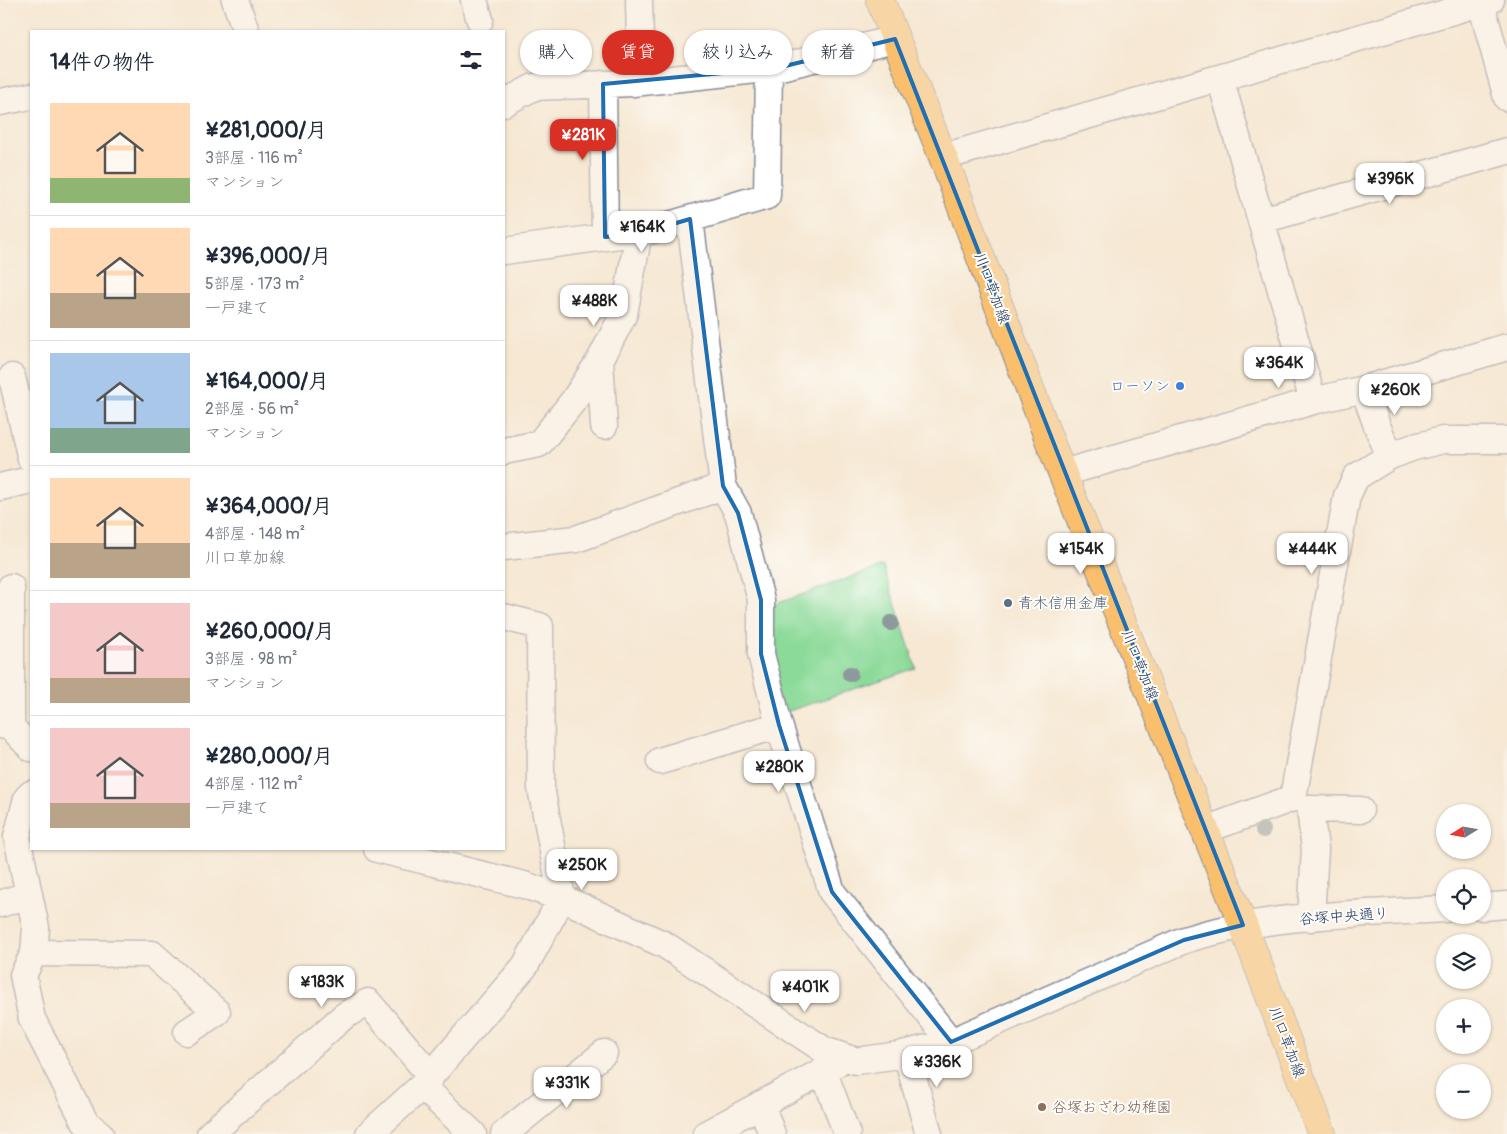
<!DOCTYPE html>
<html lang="ja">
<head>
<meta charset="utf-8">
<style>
  :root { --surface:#fff; --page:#f6f6f7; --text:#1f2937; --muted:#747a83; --line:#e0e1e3; --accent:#d93025 }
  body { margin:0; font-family:Pangolin,"Klee One",sans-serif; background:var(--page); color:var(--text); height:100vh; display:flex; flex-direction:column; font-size:19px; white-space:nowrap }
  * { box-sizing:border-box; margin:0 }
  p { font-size:16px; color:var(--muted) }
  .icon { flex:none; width:28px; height:28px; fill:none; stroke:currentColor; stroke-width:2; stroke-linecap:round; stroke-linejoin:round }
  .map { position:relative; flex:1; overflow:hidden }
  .details { position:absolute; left:30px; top:30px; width:475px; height:820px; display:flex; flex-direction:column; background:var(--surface); border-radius:0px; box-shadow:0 1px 4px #0004 }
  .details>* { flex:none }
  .guide { position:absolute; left:520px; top:30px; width:475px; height:45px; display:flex; gap:10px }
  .needle { width:32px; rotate:259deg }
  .fabs { position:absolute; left:1436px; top:804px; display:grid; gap:10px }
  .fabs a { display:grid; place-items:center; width:55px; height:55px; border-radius:50%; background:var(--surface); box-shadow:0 1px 4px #0004; font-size:25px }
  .price { position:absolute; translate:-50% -42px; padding:0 11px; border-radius:10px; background:#fff; color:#222; font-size:16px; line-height:32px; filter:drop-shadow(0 1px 2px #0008) }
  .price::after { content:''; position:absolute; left:50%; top:30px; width:15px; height:11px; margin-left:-8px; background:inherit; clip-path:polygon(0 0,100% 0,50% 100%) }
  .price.current { background:var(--accent); color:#fff }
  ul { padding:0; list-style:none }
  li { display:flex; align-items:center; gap:15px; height:125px; padding:0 20px }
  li+li { border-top:1px solid var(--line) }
  li span { display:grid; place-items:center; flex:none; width:140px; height:100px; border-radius:0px; color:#555 }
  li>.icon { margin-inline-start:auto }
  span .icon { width:60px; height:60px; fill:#fffc; stroke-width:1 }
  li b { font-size:21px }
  h2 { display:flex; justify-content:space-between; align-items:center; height:60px; padding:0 20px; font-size:21px }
  .chip { padding:0 18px; border-radius:22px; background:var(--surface); box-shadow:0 1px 4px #0004; font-size:18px; line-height:45px }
  .chip.current { background:var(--accent); color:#fff }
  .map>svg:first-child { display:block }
  .green { fill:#8bda99; stroke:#53847c }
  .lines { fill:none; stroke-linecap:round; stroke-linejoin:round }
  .minor-casing { stroke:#888c98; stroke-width:29 }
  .major-casing { stroke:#888c98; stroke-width:30 }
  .minor { stroke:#fff; stroke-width:26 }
  .major { stroke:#f9bf6d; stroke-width:28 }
  .tree { fill:#8d9a9b }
  .marked { fill:none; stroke:#1f6fb2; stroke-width:4; stroke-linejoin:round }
  .shop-dot { fill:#3f7fe0; stroke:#fdfcf7; stroke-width:2 }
  .service-dot { fill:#5c6f8a; stroke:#fdfcf7; stroke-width:2 }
  .education-dot { fill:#8d6e63; stroke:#fdfcf7; stroke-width:2 }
  .labels { text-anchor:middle; stroke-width:4; stroke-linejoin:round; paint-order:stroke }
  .street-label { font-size:15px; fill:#1b2f5e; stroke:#fdfcf7 }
  .shop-label { font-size:15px; fill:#366cbe; stroke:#fdfcf7; text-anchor:end }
  .service-label { font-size:15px; fill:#4e5e75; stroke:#fdfcf7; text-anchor:start }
  .education-label { font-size:15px; fill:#785e54; stroke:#fdfcf7; text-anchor:start }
</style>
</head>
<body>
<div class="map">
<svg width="1507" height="1134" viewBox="0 0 1507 1134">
  <rect width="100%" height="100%" fill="#fdfcf7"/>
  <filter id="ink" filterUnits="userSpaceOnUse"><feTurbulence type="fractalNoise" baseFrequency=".02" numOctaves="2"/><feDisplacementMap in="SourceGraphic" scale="10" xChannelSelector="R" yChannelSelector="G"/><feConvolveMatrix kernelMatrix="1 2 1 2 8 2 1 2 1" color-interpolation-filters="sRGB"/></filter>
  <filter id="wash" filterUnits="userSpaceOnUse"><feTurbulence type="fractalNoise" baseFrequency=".0096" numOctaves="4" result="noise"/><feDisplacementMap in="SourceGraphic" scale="20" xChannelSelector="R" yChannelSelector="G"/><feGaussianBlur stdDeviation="1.12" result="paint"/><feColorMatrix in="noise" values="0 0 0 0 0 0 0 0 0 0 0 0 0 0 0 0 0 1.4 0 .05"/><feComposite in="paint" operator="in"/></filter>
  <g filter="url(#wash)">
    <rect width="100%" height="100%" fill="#f6e8d3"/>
    <path class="green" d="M883,566L916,668L783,713L769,663L770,606Z"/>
  </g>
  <g filter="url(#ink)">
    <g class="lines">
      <defs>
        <path id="minor" d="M235,0L246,31
          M474,0L480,20
          M639,0L641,82
          M1481,3L1507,98
          M1220,78L1313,401
          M603,84L605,237
          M0,102L31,96
          M504,103L534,87L633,83L777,68L895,39
          M943,157L1491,0
          M1262,220L1507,151
          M504,251L649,231L767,196L769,68
          M12,377L31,459
          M1364,389L1377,426L1390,456
          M604,426L600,360L624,314L639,232
          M504,451L539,444L574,400L600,360
          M1063,473L1313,401L1364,389L1507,347
          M723,486L738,513L761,600V654L779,725L832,892L951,1042
          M0,487L31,480
          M504,547L576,539L723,486L690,219
          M0,725L11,727L31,748
          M11,727V587
          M660,761L779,725
          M31,794L27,798L17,837L36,928L34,953L23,975L32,1019L85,1122L100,1134
          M1205,830L1293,798L1347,496L1356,477L1390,456L1414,447L1443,440H1507
          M377,849L524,885L562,898L665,945L824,1050L856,1061L899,1055L951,1042L1184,940C1268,914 1358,914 1445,909
          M0,904L28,895
          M1482,907L1507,905
          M1311,918L1315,849L1310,809L1360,810
          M34,953L152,954L217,1012L187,1032
          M906,1053L929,1134
          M823,1070L847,1134
          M422,1086L473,1134
          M761,1104L772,1134
          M210,1134L344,1016L368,1002L431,1076
          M369,1134L422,1086L525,966L562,898L541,788L540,626L504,617
          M504,1134L604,1053
          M706,1134L836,1064L842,1056"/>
        <path id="major" d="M880,0L943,157L1050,442L1243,925L1322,1134"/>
      </defs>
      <use href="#minor" class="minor-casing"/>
      <use href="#major" class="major-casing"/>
      <use href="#minor" class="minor"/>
      <use href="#major" class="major"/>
    </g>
    <g class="tree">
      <circle cx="891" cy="623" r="8"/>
      <circle cx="850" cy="674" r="8"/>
      <circle cx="1263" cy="830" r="8"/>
    </g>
  </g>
  <path d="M0 0H1507V1134H0ZM895,39L1243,925L1184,940L951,1042L832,892L779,725L761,654V600L738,513L723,486L690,219L649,231L605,237L603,84L777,68Z" fill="#f6e8d3" fill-opacity=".55" fill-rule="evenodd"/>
  <path class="marked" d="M895,39L1243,925L1184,940L951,1042L832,892L779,725L761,654V600L738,513L723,486L690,219L649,231L605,237L603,84L777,68Z"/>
  <circle class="shop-dot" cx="1180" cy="386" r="5"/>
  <circle class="service-dot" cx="1008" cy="603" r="5"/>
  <circle class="education-dot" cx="1042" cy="1107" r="5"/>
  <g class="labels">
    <g class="street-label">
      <text transform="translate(992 288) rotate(69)" y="5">川口草加線</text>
      <text transform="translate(1140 665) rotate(68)" y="5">川口草加線</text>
      <text transform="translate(1344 916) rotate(-4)" y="5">谷塚中央通り</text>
      <text transform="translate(1287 1042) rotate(69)" y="5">川口草加線</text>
    </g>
    <g class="shop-label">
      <text x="1170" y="391">ローソン</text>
    </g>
    <g class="service-label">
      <text x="1018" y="608">青木信用金庫</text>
    </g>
    <g class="education-label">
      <text x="1052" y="1112">谷塚おざわ幼稚園</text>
    </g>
  </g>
</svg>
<div class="fabs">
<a><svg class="needle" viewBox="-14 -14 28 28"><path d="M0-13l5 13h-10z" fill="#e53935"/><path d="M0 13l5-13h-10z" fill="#747a83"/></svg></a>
<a><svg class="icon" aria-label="locate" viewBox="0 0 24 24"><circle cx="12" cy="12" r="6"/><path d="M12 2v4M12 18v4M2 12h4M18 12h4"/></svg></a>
<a><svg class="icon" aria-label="layers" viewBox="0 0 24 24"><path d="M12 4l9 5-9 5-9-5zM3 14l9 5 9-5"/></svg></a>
<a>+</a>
<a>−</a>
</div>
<b class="price current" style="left:583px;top:161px">¥281K</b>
<b class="price" style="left:1390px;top:205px">¥396K</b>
<b class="price" style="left:642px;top:253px">¥164K</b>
<b class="price" style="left:594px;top:327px">¥488K</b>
<b class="price" style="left:1279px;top:389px">¥364K</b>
<b class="price" style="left:1395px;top:416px">¥260K</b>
<b class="price" style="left:1081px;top:575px">¥154K</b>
<b class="price" style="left:1312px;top:575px">¥444K</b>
<b class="price" style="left:779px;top:793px">¥280K</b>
<b class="price" style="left:582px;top:891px">¥250K</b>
<b class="price" style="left:322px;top:1008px">¥183K</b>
<b class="price" style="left:805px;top:1013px">¥401K</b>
<b class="price" style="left:937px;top:1088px">¥336K</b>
<b class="price" style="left:567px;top:1109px">¥331K</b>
<div class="guide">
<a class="chip">購入</a>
<a class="chip current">賃貸</a>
<a class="chip">絞り込み</a>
<a class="chip">新着</a>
</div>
<section class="details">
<h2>14件の物件<svg class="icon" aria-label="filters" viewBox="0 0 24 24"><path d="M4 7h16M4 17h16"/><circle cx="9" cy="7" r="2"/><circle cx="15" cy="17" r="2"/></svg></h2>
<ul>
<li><span style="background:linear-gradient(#ffd9b3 75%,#8fb573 0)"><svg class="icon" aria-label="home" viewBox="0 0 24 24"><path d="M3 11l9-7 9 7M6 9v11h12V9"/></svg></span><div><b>¥281,000/月</b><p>3部屋 · 116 m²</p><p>マンション</p></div></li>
<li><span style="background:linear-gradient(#ffd9b3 65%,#b9a48a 0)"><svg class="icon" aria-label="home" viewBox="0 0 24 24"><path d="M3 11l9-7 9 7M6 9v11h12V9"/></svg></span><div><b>¥396,000/月</b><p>5部屋 · 173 m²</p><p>一戸建て</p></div></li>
<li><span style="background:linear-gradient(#a9c7e8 75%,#7fa58c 0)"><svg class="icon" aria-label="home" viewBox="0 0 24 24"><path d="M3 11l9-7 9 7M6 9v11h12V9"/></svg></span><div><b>¥164,000/月</b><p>2部屋 · 56 m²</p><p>マンション</p></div></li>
<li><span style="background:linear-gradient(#ffd9b3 65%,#b9a48a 0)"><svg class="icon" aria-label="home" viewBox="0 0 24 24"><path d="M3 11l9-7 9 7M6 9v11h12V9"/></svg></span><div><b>¥364,000/月</b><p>4部屋 · 148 m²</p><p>川口草加線</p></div></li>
<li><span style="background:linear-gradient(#f6c9c9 75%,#b9a48a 0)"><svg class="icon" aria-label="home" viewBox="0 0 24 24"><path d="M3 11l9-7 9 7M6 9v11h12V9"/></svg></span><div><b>¥260,000/月</b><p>3部屋 · 98 m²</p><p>マンション</p></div></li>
<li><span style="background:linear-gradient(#f6c9c9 75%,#b9a48a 0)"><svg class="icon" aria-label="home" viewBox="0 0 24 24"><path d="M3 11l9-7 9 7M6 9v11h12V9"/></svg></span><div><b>¥280,000/月</b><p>4部屋 · 112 m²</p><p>一戸建て</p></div></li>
</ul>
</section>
</div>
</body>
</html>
